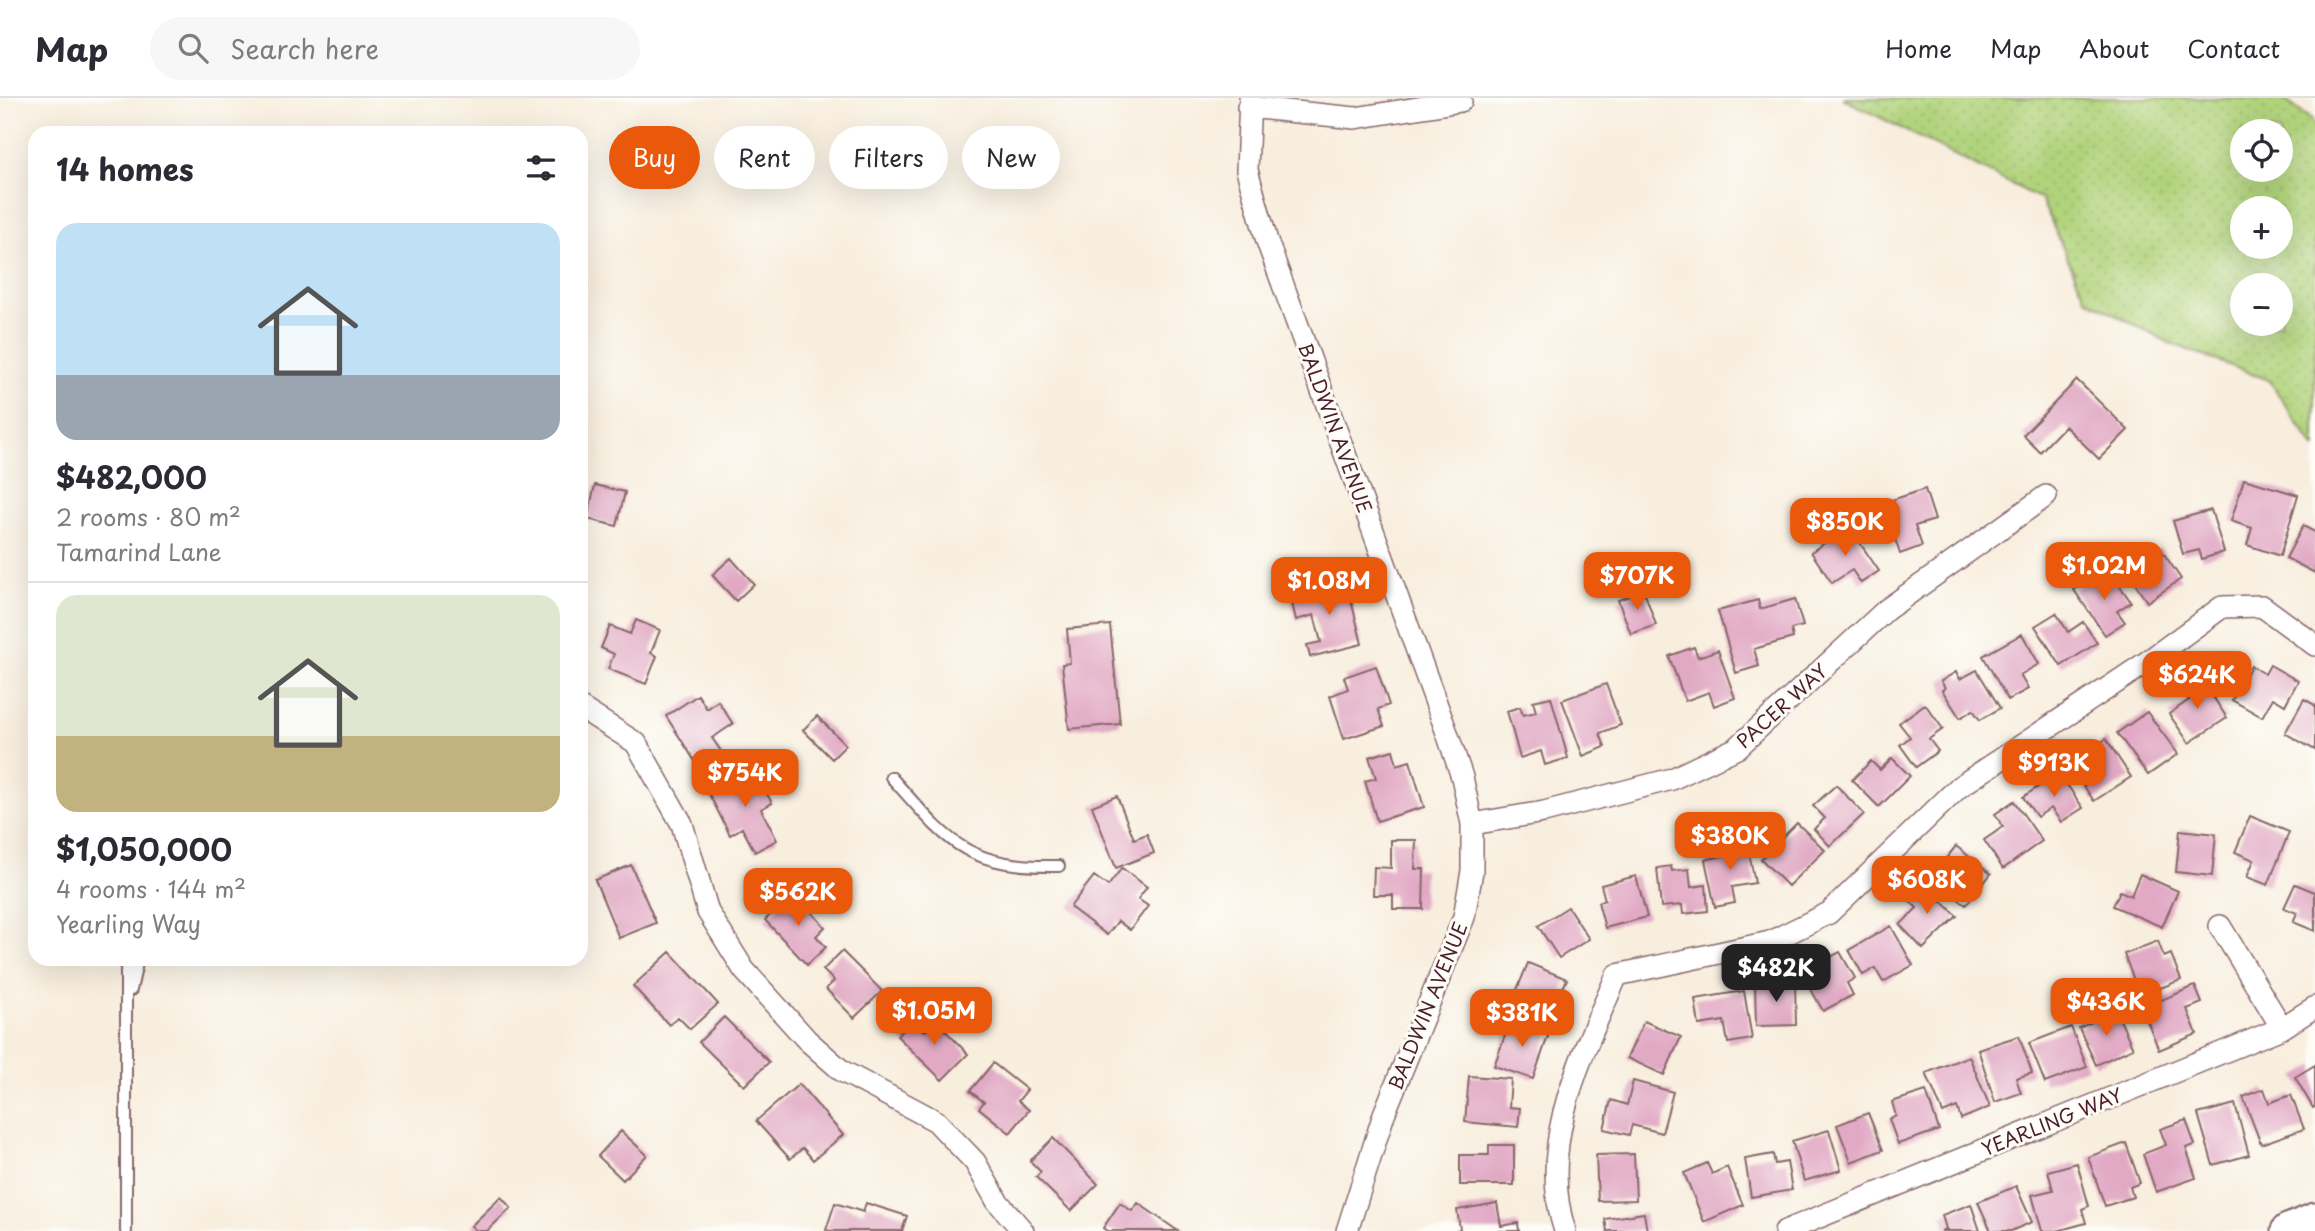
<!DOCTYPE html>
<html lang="en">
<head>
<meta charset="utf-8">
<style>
  :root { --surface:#fff; --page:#f7f7f7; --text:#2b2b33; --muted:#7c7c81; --line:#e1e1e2; --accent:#ea580c }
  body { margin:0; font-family:"Playpen Sans",sans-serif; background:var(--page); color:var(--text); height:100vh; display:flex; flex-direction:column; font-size:26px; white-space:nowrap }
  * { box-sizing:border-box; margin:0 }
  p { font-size:23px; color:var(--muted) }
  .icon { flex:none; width:38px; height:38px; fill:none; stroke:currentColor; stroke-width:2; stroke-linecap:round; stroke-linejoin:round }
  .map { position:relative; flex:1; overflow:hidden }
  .drawer { position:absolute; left:28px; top:28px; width:560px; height:840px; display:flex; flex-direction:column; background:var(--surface); border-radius:21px; box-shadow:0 7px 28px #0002 }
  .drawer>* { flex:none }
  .hud { position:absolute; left:609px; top:28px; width:665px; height:63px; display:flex; gap:14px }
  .tools { position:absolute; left:2230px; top:21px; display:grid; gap:14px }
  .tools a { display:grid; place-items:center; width:63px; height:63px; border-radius:50%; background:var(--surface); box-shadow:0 7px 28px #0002; font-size:35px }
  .price { position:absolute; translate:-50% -60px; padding:0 16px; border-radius:14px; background:var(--accent); color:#fff; font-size:23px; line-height:46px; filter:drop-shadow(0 2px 4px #0008) }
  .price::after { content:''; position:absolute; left:50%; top:42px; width:21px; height:16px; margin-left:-10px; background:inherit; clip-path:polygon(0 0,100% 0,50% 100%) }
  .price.current { background:#222; color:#fff }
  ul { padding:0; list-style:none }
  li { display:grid; align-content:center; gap:14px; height:371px; padding:0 28px }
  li+li { border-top:2px solid var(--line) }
  li span { display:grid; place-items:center; height:217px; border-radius:21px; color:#555 }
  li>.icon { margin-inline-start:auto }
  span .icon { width:126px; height:126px; fill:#fffc; stroke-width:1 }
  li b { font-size:30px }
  h2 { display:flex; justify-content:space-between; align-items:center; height:84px; padding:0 28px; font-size:30px }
  .chip { padding:0 24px; border-radius:32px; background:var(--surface); box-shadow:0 7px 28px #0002; font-size:24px; line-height:63px }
  .chip.current { background:var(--accent); color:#fff }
  header { display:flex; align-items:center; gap:42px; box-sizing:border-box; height:98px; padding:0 35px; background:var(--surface); border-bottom:2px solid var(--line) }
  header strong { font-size:33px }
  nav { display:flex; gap:38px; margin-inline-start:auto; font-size:24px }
  .search { width:490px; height:63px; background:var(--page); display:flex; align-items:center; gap:18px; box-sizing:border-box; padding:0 24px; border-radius:38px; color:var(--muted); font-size:26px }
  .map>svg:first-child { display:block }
  .grass { fill:url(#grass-dots); stroke:#7e7953; stroke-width:2; fill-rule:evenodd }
  .building { fill:#e1a9c4 }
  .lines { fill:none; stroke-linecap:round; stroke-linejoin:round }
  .service-casing { stroke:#87676a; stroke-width:14 }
  .minor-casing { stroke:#87676a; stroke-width:24 }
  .primary-casing { stroke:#87676a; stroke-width:37 }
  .service { stroke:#fff; stroke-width:10 }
  .minor { stroke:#fff; stroke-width:21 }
  .primary { stroke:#fff; stroke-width:33 }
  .labels { text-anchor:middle; stroke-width:6; stroke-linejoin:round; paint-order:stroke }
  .street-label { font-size:19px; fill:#4a1f2b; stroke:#fdfcf7 }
</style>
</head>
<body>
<header>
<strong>Map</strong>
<div class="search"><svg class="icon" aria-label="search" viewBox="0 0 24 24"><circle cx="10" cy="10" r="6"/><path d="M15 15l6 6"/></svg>Search here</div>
<nav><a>Home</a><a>Map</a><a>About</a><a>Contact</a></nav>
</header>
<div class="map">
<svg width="2315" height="1133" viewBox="0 0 2315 1133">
  <defs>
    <pattern id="grass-dots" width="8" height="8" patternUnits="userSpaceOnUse" patternTransform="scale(1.75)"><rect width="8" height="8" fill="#b1d37b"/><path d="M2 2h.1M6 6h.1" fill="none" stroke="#9ab56a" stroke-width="1.8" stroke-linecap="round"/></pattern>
  </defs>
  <rect width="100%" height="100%" fill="#fdfcf7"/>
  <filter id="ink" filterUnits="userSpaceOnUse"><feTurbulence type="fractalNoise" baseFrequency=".0143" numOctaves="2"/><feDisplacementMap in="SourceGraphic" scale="14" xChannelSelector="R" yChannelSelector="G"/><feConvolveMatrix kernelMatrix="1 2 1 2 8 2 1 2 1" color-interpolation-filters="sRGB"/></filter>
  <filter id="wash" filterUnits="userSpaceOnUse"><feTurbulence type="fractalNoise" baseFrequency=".00686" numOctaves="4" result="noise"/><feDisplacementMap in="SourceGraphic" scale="28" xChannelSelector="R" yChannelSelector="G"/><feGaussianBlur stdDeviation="1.57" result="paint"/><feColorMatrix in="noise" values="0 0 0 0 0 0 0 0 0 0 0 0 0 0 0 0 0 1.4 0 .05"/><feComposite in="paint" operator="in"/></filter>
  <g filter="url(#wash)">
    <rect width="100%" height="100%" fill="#f8eede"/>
    <path class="grass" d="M1842,0H2282L2312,22L2315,28V351L2269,282L2170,245L2086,201L2041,101ZM2242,33H2280V72H2242ZM2242,110H2280V149H2242ZM2242,187H2280V226H2242Z"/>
    <g id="blocks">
      <path class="building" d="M2077,282L2128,332L2099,361L2065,328L2040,354L2023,337Z
        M2244,381L2298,397L2280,458L2247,447L2252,430L2231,423Z
        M595,387L625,394L617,428L587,421Z
        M1925,391L1935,422L1915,428L1922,448L1900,456L1883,405Z
        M2211,412L2224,454L2202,461L2199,452L2183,456L2173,423Z
        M2303,428L2315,434V475L2286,460Z
        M1849,429L1879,473L1861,485L1852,472L1832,485L1811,454Z
        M2160,450L2181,481L2147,504L2134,484L2146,475L2138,465Z
        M731,460L754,486L736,503L712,477Z
        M2098,476L2104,485L2113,478L2131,504L2117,513L2125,524L2105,537L2074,492Z
        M1346,482L1362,546L1310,559L1307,547L1321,544L1314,517L1296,522L1290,497Z
        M1644,493L1656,527L1631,536L1618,502Z
        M1795,501L1803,528L1791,531L1793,540L1754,551L1759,568L1736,575L1718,513L1758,502L1760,511Z
        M2056,515L2068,534L2083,524L2097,545L2061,568L2035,528Z
        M636,522L660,532L651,555L657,558L646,586L608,571L614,556L601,550L610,528L630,536Z
        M1110,527L1120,626L1069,631L1062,566L1070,565L1067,531Z
        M2022,536L2039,566L2020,577L2028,591L2008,602L1983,558Z
        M1694,549L1698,559L1718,552L1735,600L1714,608L1709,594L1685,603L1669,558Z
        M2270,567L2298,583L2285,607L2273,600L2262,619L2232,602L2251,568L2265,576Z
        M1376,568L1389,607L1378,611L1384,628L1344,641L1330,598L1348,591L1344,579Z
        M1977,572L2000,610L1980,622L1973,612L1960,620L1942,592L1945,590L1941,583L1956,574L1960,581Z
        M2200,579L2227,620L2189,645L2169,616L2189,602L2181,591Z
        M1606,586L1621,627L1600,635L1605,649L1583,658L1562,602Z
        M698,597L707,611L718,603L733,626L712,640L723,656L700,671L666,618Z
        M1551,599L1568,660L1545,667L1541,653L1520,660L1507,613L1520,609L1523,617L1536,614L1533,603Z
        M2304,601L2315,607V652L2285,635Z
        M1925,606L1943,631L1929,641L1938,653L1916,669L1900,647L1910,639L1899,625Z
        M2147,614L2178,656L2148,677L2117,635Z
        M817,618L846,647L832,661L803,632Z
        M2106,641L2131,679L2094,703L2077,678L2092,668L2084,656Z
        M1393,652L1397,667L1410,663L1424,709L1377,723L1365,683L1376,680L1369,659Z
        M1892,660L1910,678L1879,709L1852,682L1871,663L1880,672Z
        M754,672L772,705L761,711L777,742L755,754L742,730L730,737L709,696Z
        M2059,675L2083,710L2061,724L2051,710L2037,719L2023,699Z
        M1836,687L1864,716L1830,748L1814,731L1825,720L1813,708Z
        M1117,698L1134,741L1147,736L1154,755L1116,770L1092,708Z
        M2014,703L2042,743L2003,771L1984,742L2003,729L1995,716Z
        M2250,718L2289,734L2268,787L2247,779L2254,762L2235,754Z
        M1797,725L1825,752L1788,788L1761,761Z
        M2180,732L2216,736L2212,778L2176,774Z
        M1746,740L1755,785L1732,789L1735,805L1715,809L1705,762L1727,757L1724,744Z
        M1391,742H1416L1415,771H1424L1423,811H1393V797H1373L1374,769L1391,770Z
        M1956,748L1991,776L1966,807L1931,779Z
        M631,767L656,825L619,840L595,782Z
        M1671,768L1672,773L1689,771L1691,789L1706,787L1708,813L1683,816L1682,807L1661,809L1657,770Z
        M1122,770L1147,789L1138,801L1148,808L1130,832L1118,823L1107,837L1070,809L1094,778L1108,788Z
        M2140,776L2178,793L2162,829L2113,808L2120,793L2131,798Z
        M1636,778L1647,819L1605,830L1598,804L1605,802L1601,787Z
        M1922,783L1957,818L1923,851L1900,827L1917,810L1906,799Z
        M2295,786L2315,794V833L2293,824L2297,815L2284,810Z
        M794,795L825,829L816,838L826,849L807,867L765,822Z
        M1568,809L1589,841L1559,860L1538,828Z
        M1891,828L1913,867L1883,884L1875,870L1863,877L1849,852Z
        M2158,843L2164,859L2171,856L2181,882L2140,898L2124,856Z
        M842,853L882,893L854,920L826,891L834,883L823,872Z
        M670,854L718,906L690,931L678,919L669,927L633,888Z
        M1840,854L1855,880L1847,885L1853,897L1823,913L1808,886L1824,878L1817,866Z
        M1528,865L1567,881L1549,922L1511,906Z
        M1795,885L1796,927L1756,928L1755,886Z
        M2195,888L2202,905L2187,911L2197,936L2159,952L2142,910Z
        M1744,893L1752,941L1728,945L1724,923L1699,927L1695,901Z
        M2116,913L2133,950L2096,967L2079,930Z
        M724,919L769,964L744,988L699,944Z
        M1511,921L1549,935L1533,981L1494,968Z
        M914,922L925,933L935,922L968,956L942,982L897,938Z
        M1644,923L1681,939L1664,977L1627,960Z
        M2071,929L2087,969L2045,985L2029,945Z
        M2019,938L2032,975L2016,980L2021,995L1995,1004L1978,951Z
        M1969,958L1990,1009L1961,1021L1957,1009L1943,1015L1926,975Z
        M993,965L1027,992L1018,1003L1029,1012L1010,1035L979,1010L984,1004L970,993Z
        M2315,967V1009L2313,1010L2295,979Z
        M1469,978L1511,981L1509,1009L1520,1010L1518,1029L1465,1024Z
        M1633,983L1673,994L1662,1035L1632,1027L1629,1037L1604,1031L1611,1002L1627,1007Z
        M799,986L843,1037L813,1062L803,1050L790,1061L756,1023Z
        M2264,991L2269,1005L2291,997L2304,1031L2261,1046L2243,999Z
        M1926,993L1939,1032L1898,1046L1889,1021L1896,1018L1892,1004Z
        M2235,1006L2249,1057L2213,1067L2198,1016Z
        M1868,1015L1883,1052L1851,1064L1837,1027Z
        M2186,1022L2195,1047L2186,1050L2196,1080L2156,1094L2143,1056L2166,1047L2160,1031Z
        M1829,1032L1841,1072L1804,1083L1792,1043Z
        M621,1033L647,1057L623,1082L598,1058Z
        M1053,1040L1098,1086L1071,1113L1036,1079L1041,1074L1030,1063Z
        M2126,1045L2140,1085L2130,1089L2133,1099L2105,1108L2088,1059Z
        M1489,1047H1514V1087H1460V1057H1489Z
        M1634,1056L1636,1102L1598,1103L1596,1057Z
        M1773,1056L1775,1066L1787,1064L1792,1092L1751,1099L1745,1061Z
        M1707,1065L1712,1076L1727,1069L1743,1107L1704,1124L1684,1075Z
        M2077,1065L2089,1108L2082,1111L2086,1125L2057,1133H2042L2032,1097L2053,1092L2048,1073Z
        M2016,1088L2032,1124L2011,1133H1991L1978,1104Z
        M501,1099L511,1110L487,1133H477L471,1128Z
        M835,1105L863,1114L866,1105L907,1118L902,1133H830L826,1132Z
        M1120,1105L1132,1113L1138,1105L1178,1133H1107L1103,1130Z
        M1497,1105L1501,1128L1518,1125L1519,1133H1455L1460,1131L1457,1112Z
        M1971,1106L1980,1133H1941L1946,1131L1942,1117Z
        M1644,1115L1647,1133H1607L1605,1121Z"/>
    </g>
  </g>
  <g filter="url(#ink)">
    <use href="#blocks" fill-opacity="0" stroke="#87676a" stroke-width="2"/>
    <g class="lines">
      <defs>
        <path id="service" d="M891,679C949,744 965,770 1059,768
          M131,892L138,861
          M126,1133V861"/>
        <path id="minor" d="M1250,0L1247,72L1267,143L1446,632L1462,679L1472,726V773L1464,819L1384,1016L1347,1133
          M1248,9L1355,20L1461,3
          M581,610L636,645L682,726L708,814L744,872L807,942L842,973L936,1023L975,1064L997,1103L1023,1133
          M1472,726L1544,714L1672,681L1737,650L1886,512L2046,398
          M2220,828L2282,930
          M1565,1133C1536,1045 1583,956 1617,877L1770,844L1829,815L1959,689L2147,564L2222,509L2262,508L2315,547
          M1785,1133L2282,930L2315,909"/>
        <path id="primary" d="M2288,1133L2315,1122"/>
      </defs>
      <use href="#service" class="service-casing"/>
      <use href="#minor" class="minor-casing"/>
      <use href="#primary" class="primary-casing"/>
      <use href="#service" class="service"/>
      <use href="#minor" class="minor"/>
      <use href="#primary" class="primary"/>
    </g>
  </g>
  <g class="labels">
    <g class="street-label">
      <text transform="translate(1335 330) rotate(70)" y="7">BALDWIN AVENUE</text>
      <text transform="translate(1782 608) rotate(-42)" y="7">PACER WAY</text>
      <text transform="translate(1428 908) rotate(-68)" y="7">BALDWIN AVENUE</text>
      <text transform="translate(2052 1024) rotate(-22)" y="7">YEARLING WAY</text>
    </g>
  </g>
</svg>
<div class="tools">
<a><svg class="icon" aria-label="locate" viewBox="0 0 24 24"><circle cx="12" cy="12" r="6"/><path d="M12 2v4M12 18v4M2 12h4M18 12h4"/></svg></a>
<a>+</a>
<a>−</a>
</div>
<b class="price" style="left:1845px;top:460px">$850K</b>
<b class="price" style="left:2104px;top:504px">$1.02M</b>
<b class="price" style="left:1637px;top:514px">$707K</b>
<b class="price" style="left:1329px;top:519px">$1.08M</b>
<b class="price" style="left:2197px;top:613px">$624K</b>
<b class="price" style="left:2054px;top:701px">$913K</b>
<b class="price" style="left:745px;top:711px">$754K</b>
<b class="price" style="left:1730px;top:774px">$380K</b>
<b class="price" style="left:1927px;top:818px">$608K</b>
<b class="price" style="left:798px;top:830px">$562K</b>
<b class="price current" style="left:1776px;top:906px">$482K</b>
<b class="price" style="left:2106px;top:940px">$436K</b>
<b class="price" style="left:934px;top:949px">$1.05M</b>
<b class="price" style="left:1522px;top:951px">$381K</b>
<div class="hud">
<a class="chip current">Buy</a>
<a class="chip">Rent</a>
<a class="chip">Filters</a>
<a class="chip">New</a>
</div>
<section class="drawer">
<h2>14 homes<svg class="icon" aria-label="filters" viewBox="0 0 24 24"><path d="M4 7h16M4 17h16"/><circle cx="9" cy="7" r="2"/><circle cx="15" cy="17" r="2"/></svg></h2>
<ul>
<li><span style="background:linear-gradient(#bfe0f5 70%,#9aa5b1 0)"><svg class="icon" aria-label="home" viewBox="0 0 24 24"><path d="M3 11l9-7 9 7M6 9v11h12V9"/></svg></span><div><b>$482,000</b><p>2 rooms · 80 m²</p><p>Tamarind Lane</p></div></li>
<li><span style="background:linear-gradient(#dfe7d0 65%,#c2b280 0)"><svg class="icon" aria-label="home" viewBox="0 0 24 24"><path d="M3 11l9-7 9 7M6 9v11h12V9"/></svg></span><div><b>$1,050,000</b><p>4 rooms · 144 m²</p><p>Yearling Way</p></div></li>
</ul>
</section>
</div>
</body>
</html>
